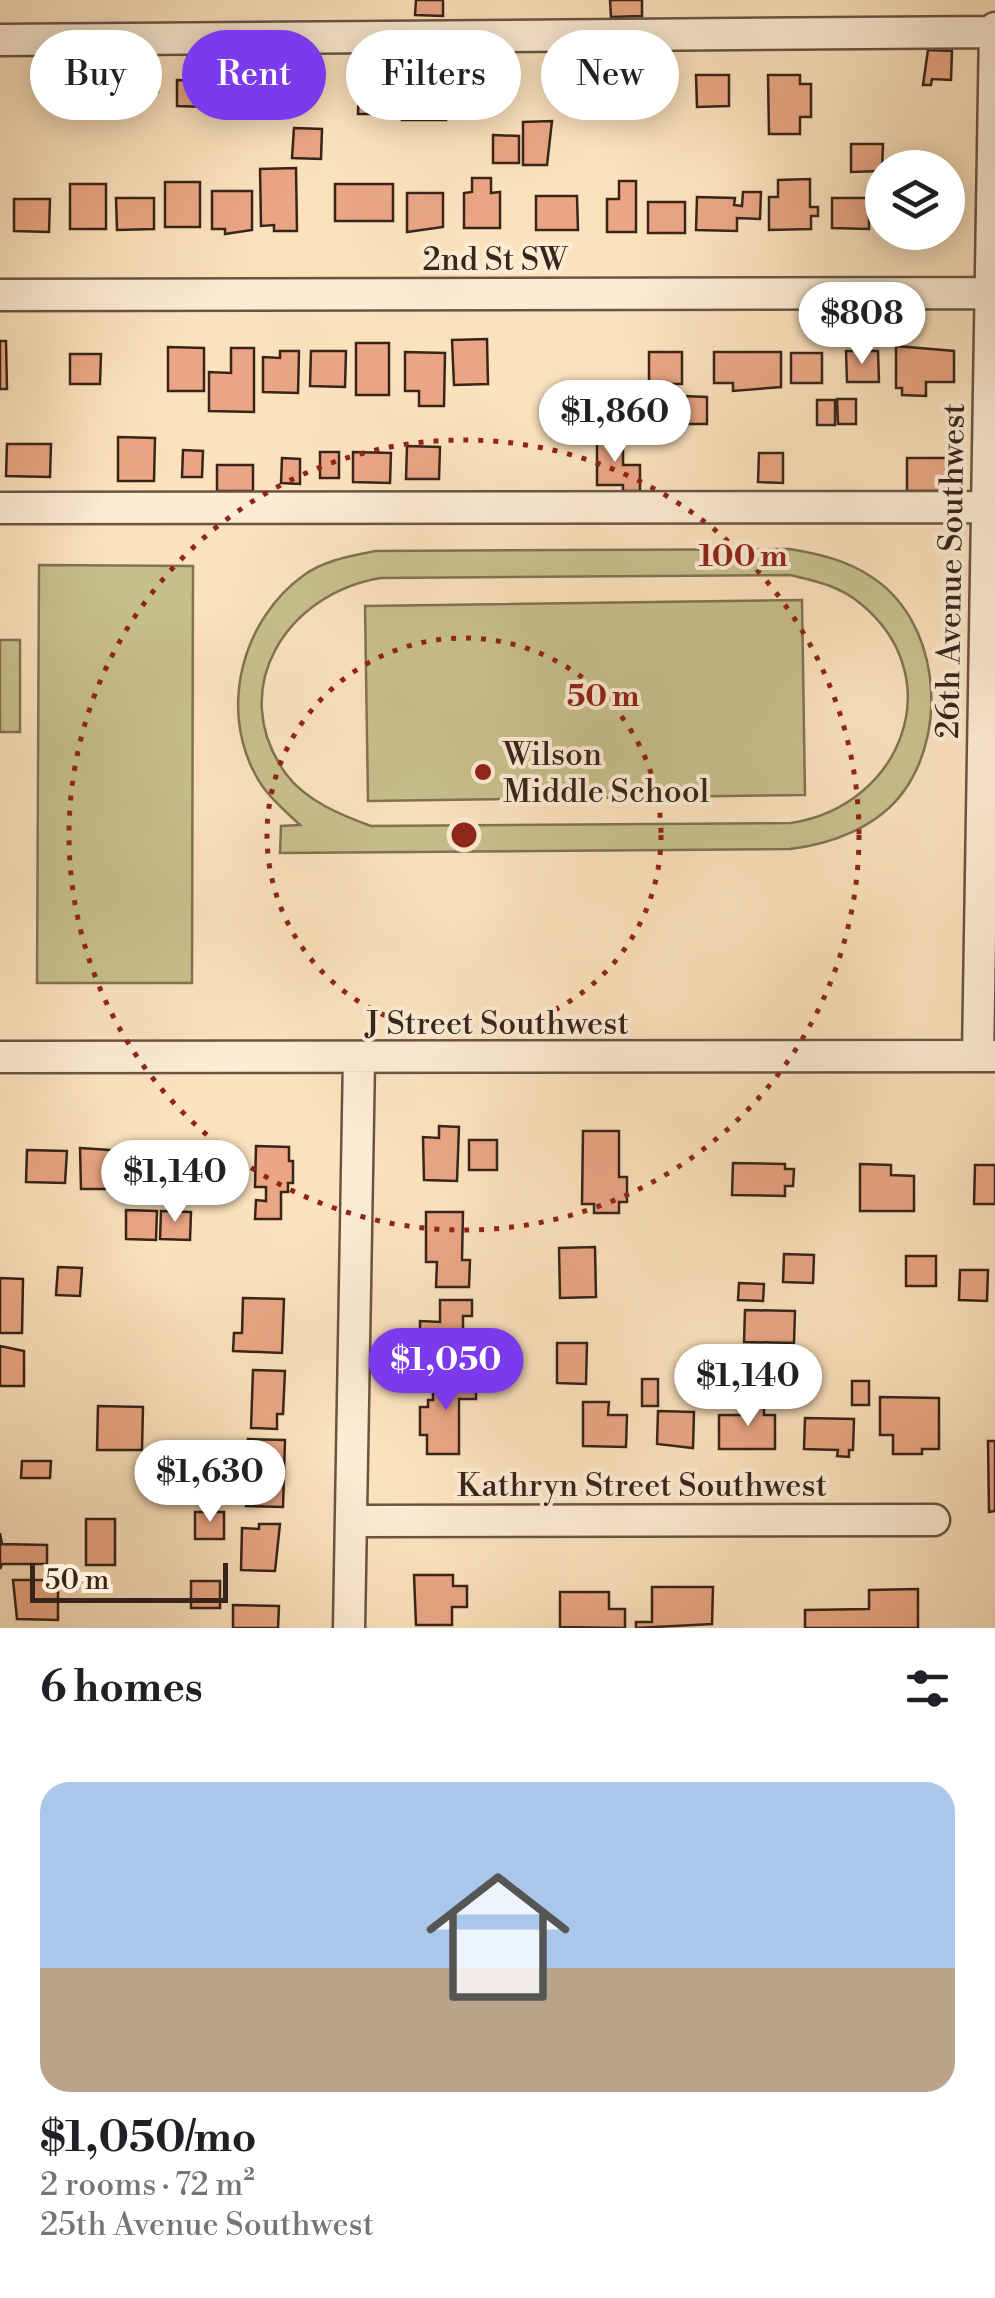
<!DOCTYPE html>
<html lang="en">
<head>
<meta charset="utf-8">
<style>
  :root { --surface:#fff; --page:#f2f2f2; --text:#202124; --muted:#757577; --line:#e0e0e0; --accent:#7c3aed }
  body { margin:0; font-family:"Libre Bodoni",serif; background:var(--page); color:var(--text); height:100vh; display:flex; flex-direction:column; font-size:38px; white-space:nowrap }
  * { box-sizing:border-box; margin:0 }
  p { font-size:32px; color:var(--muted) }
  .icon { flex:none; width:55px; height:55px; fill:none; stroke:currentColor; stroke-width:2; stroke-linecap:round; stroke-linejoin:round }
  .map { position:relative; height:1628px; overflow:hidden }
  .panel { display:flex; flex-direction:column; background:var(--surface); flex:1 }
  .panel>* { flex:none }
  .top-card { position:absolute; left:30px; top:30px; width:935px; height:90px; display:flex; gap:20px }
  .controls { position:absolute; left:865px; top:150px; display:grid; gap:20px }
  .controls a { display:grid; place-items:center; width:100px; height:100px; border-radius:50%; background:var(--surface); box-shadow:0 5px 25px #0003; font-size:50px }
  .scale { position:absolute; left:30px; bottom:25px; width:198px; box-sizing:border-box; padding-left:10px; border:5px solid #38241a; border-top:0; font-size:28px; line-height:35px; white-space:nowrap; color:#38241a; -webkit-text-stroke:8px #fcecd4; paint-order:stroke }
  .price { position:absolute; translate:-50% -85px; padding:0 22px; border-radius:35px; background:#fff; color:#222; font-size:32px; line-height:65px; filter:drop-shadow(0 2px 5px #0008) }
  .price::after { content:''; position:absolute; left:50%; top:60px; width:30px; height:22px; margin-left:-15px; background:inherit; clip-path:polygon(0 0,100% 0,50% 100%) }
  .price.on { background:var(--accent); color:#fff }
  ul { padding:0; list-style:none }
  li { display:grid; align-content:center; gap:20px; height:530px; padding:0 40px }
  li+li { border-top:2px solid var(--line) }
  li span { display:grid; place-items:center; height:310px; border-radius:30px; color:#555 }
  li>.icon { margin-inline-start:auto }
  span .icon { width:180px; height:180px; fill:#fffc; stroke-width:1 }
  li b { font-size:42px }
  h2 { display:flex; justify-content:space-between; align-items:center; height:120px; padding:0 40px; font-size:42px }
  .pill { padding:0 35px; border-radius:45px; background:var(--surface); box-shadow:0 5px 25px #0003; font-size:35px; line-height:90px }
  .pill.on { background:var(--accent); color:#fff }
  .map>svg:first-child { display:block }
  .green { fill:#c7c08c; stroke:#807253; stroke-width:2.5; fill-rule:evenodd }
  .building { fill:#eaa684; stroke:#38241a; stroke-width:2.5 }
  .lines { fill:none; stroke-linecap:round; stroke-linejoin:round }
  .minor-casing { stroke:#695443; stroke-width:35 }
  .minor { stroke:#fcecd4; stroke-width:30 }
  .ring { fill:none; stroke:#8f2418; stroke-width:5; stroke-dasharray:5 10 }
  .poi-dot { fill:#8f2418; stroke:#fcecd4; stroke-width:4 }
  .labels { text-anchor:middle; stroke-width:8; stroke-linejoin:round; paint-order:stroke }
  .street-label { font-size:32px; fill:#38241a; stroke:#fcecd4 }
  .poi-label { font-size:32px; fill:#38241a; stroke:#fcecd4; text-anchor:start }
  .centre { fill:#8f2418; stroke:#fcecd4; stroke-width:5 }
  .ring-label { font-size:30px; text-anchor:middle; font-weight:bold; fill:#8f2418; stroke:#fcecd4; stroke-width:8; stroke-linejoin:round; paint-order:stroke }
</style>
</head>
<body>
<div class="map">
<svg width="995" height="1628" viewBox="0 0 995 1628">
  <rect width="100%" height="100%" fill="#fbe2bd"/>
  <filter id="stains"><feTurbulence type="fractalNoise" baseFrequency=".002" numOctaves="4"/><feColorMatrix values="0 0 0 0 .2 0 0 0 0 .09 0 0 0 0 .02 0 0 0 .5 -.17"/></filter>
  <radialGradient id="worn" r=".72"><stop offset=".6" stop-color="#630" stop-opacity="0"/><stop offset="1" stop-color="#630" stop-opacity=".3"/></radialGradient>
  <path class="green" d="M790,549C819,554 846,560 870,576C939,619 949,728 904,791C878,827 832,844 790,849L280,853L281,826L300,825C284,810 265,794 255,774C219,706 243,619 304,575C325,560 351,556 376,551ZM790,575C816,581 840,586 861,604C951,678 902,806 791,823L371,826C341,815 306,801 286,774C225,689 287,593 381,578Z
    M39,565L193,566L192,983H37Z
    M802,600L805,795L368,801L365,606Z
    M0,640H20V732H0Z"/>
  <path class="building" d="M416,0H443V16L415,15Z
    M610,0H642V16L611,17Z
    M928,50L952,51L951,80L932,79L931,85H923Z
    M427,58H446V120H402V93L427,92Z
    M158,66V92H140V67Z
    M71,68L107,69V100L71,99Z
    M229,74L257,75L255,105L228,103Z
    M696,75H729V106L697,107Z
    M768,75H800V84H811V117H800V134H769Z
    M177,80L206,81V107L177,106Z
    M359,84H391V114H358Z
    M552,121L547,165H523V122Z
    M294,128L322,129L321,159L292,158Z
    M493,135L519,136V163H493Z
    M851,144H883L882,171L851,172Z
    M296,168L297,231H274V225L261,226L260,169Z
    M472,178H491V193L500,192V228H464V193L472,192Z
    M810,179V207H818V216H811V229L769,230V197H778V180Z
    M619,181H636V232H607V199H619Z
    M165,182H200V227H165Z
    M70,184H106V229H70Z
    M335,184H393V221H335Z
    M212,191H252V230L225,234V229H212Z
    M743,192H761L760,219L737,218V231L696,230L697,197L735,198L734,205L742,206Z
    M407,193H443V227L407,232Z
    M536,196H577L578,230H536Z
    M116,198H154V229L117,230Z
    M832,198H869V229L832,228Z
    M14,199H50L49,232L14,231Z
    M648,202H685V233H648Z
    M487,339L488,384L454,385L452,340Z
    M0,341H6L7,389H0Z
    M356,343H389V395H356Z
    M896,346L954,351V382H926V396L902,395V388H896Z
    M168,347L204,348V391H168Z
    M231,348H254V412L209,411V372L231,373Z
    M280,351H299L298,393L263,392V357L280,358Z
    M311,351H346L345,387L310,386Z
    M846,351H878L879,382H847Z
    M405,352L445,353L444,406H419V391H405Z
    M649,352H682V384H649Z
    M714,352H781V387L733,391V383H714Z
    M791,353H822V383H791Z
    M70,354H101L100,384H70Z
    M682,396L707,397V424H682Z
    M837,399H856V424H838Z
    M817,400H835V425H817Z
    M597,435H623V465H640V491H623V485H597Z
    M118,437L155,438L154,481H118Z
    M7,444H51L50,477L6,476Z
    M407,446L440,447L439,479H406Z
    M183,450L203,451L202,477H182Z
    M320,452H339V478H320Z
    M353,452L391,453L390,483L353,482Z
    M759,453H783V483L758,482Z
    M282,458L300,459V484L281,483Z
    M907,458H946V491H907Z
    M217,465H253V491H217Z
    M439,1126L459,1127L457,1181L424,1180L423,1137L439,1138Z
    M583,1131H619V1177H627V1202H619V1213H594V1204H582Z
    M469,1140H497V1170H469Z
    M193,1143L223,1144L222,1192L209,1191L208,1201H192Z
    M256,1146L289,1147V1161H293V1183H288V1192H281V1219H255L256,1200L266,1201V1187H255Z
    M80,1148L140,1152V1179H129V1189H81Z
    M27,1150L67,1151L65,1183L26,1182Z
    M733,1163L785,1164V1169H794L793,1186H785V1196L732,1195Z
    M860,1164L891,1165V1175L914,1176V1211H860Z
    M975,1165H995V1204H974Z
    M126,1210L157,1211L156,1240L126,1239Z
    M161,1211L191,1212L190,1240L160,1239Z
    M426,1212H463L462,1260H470L469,1287H436L437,1262H426Z
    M595,1247L596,1297L560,1298L559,1248Z
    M784,1254L814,1255L813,1283L783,1282Z
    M906,1256H936V1286H906Z
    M58,1267L82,1268L80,1296L56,1295Z
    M960,1270H988L987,1301L959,1300Z
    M0,1278L23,1279L22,1333H0Z
    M739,1283L764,1284L763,1301L738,1300Z
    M243,1298L284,1299L282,1353L233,1351L234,1333H242Z
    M440,1300H472V1316H463V1351H420V1321L440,1322Z
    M745,1310L795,1311L794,1343L744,1342Z
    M557,1343H587L586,1384L557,1383Z
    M0,1346L24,1351V1386H0Z
    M253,1370L285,1371L283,1414H277V1429L251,1428Z
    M433,1375L476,1376V1399H459V1454H427V1435H420V1407H428V1400H433Z
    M642,1379H658V1406H642Z
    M852,1381H869V1405H852Z
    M880,1397L939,1398V1449H922V1454H893V1435H880Z
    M583,1402H609L608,1415H627L626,1447L583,1446Z
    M744,1402H764V1415H775V1449H719V1415H744Z
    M98,1406L143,1407L142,1450H97Z
    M658,1411L694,1412L693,1448L657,1444Z
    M805,1418L854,1419L853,1450H849V1457L837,1456L838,1450L804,1449Z
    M248,1439L285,1440L283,1507L246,1506Z
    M988,1441H995V1511L989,1512Z
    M22,1461H51L50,1478H21Z
    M195,1512H224V1539H195Z
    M86,1519H115V1565H86Z
    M259,1524H280L275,1571L241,1570L242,1528L259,1529Z
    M0,1533L2,1544L47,1545V1564H2L0,1569Z
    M414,1575H453V1586H467V1607H452V1625H416Z
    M13,1580H58V1620L17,1619Z
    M191,1581H220V1608H191Z
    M652,1587H713L712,1624L636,1628V1622H652Z
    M918,1589V1628H805V1610L869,1609V1590Z
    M560,1592H609V1609H625V1628L560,1627Z
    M233,1605L279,1606L278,1628H233Z"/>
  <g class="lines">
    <defs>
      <path id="minor" d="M0,40L995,32
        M0,295L995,293
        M0,508L986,507
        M978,1056L995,28
        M0,1057L995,1056
        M351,1521L934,1520
        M349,1628L359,1058"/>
    </defs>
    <use href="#minor" class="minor-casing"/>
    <use href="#minor" class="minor"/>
  </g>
  <g class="ring">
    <circle cx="464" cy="835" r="197"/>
    <circle cx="464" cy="835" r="395"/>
  </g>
  <circle class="poi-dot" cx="483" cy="772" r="10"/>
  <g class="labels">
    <g class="street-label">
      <text x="495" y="270">2nd St SW</text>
      <text transform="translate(950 571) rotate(-89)" y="11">26th Avenue Southwest</text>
      <text x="497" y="1034">J Street Southwest</text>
      <text x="642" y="1496">Kathryn Street Southwest</text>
    </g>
    <g class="poi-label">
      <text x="503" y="765">Wilson<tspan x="503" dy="37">Middle School</tspan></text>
    </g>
  </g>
  <circle cx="464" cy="835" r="15" class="centre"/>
  <g class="ring-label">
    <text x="743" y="566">100 m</text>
    <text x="603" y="706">50 m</text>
  </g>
  <rect width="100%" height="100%" filter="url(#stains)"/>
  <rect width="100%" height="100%" fill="url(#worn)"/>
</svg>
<div class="controls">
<a><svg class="icon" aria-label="layers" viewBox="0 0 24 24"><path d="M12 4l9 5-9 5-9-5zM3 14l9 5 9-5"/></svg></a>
</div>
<div class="scale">50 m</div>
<b class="price" style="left:862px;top:367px">$808</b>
<b class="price" style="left:615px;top:465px">$1,860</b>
<b class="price" style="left:175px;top:1225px">$1,140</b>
<b class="price on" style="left:446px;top:1413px">$1,050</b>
<b class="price" style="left:748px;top:1429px">$1,140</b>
<b class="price" style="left:210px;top:1525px">$1,630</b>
<div class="top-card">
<a class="pill">Buy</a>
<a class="pill on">Rent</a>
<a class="pill">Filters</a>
<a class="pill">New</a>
</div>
</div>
<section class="panel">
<h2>6 homes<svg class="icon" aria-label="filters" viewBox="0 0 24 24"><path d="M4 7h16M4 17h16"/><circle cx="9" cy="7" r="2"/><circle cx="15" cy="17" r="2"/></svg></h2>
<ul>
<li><span style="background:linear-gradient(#a9c7e8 60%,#b9a48a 0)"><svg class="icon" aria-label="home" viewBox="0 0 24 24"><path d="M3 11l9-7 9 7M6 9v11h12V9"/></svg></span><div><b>$1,050/mo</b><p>2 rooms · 72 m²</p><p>25th Avenue Southwest</p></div></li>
</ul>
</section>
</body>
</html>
